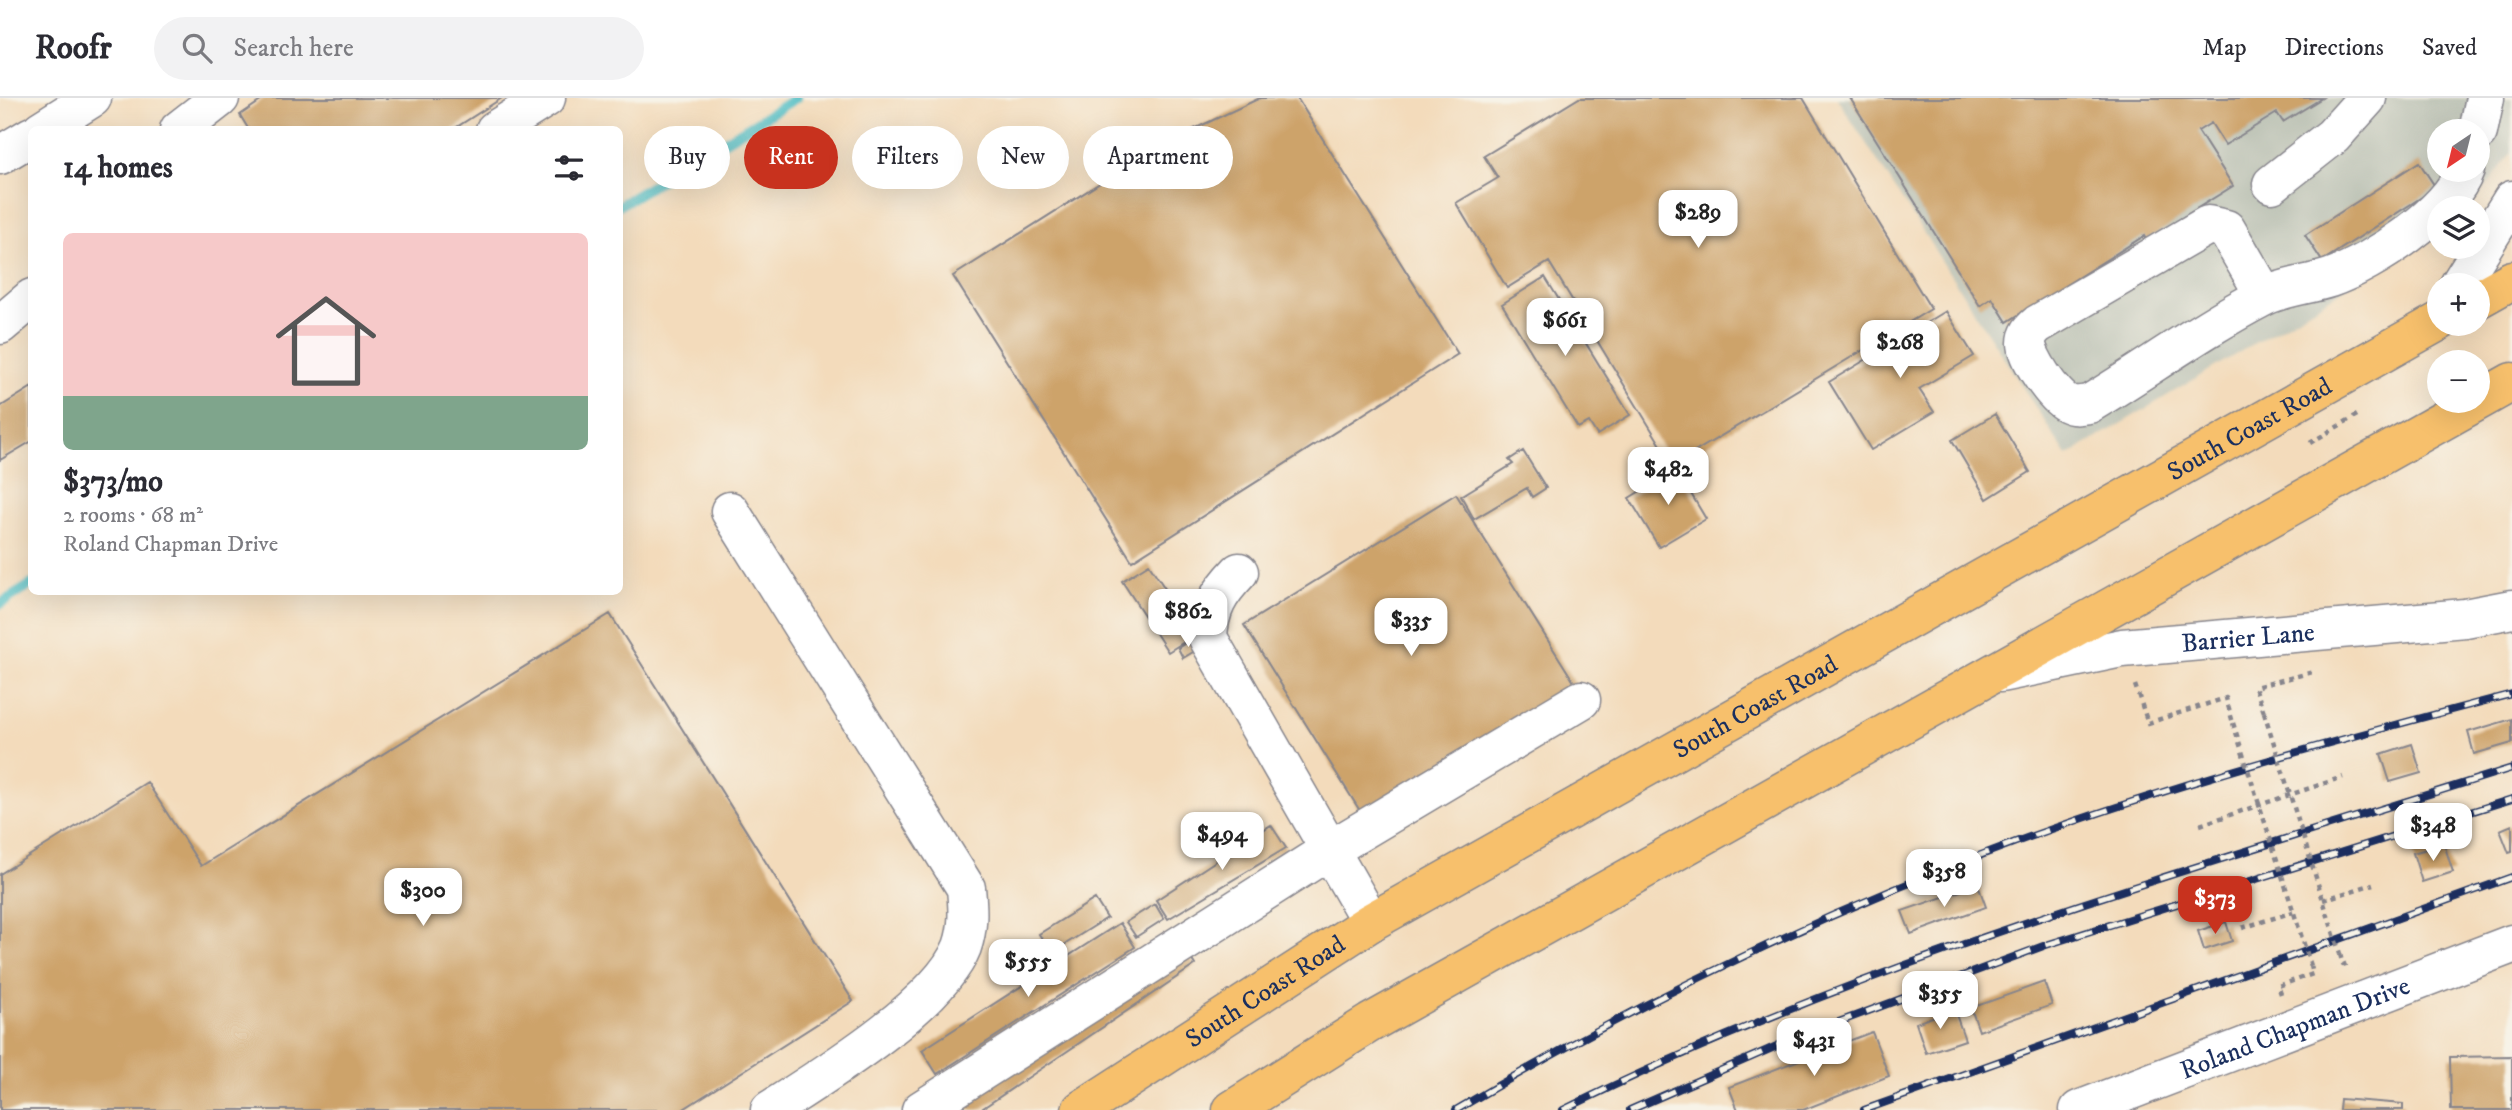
<!DOCTYPE html>
<html lang="en">
<head>
<meta charset="utf-8">
<style>
  :root { --surface:#fff; --page:#f2f2f3; --text:#2b2b33; --muted:#7c7c81; --line:#e1e1e2; --accent:#c8321e }
  body { margin:0; font-family:"IM FELL DW Pica",serif; background:var(--page); color:var(--text); height:100vh; display:flex; flex-direction:column; font-size:26px; white-space:nowrap }
  * { box-sizing:border-box; margin:0 }
  p { font-size:23px; color:var(--muted) }
  .icon { flex:none; width:38px; height:38px; fill:none; stroke:currentColor; stroke-width:2; stroke-linecap:round; stroke-linejoin:round }
  .map { position:relative; flex:1; overflow:hidden }
  .panel { position:absolute; left:28px; top:28px; width:595px; height:469px; display:flex; flex-direction:column; background:var(--surface); border-radius:10px; box-shadow:0 7px 28px #0002 }
  .panel>* { flex:none }
  .hud { position:absolute; left:644px; top:28px; width:665px; height:63px; display:flex; gap:14px }
  .needle { width:46px; rotate:215deg }
  .controls { position:absolute; left:2427px; top:21px; display:grid; gap:14px }
  .controls a { display:grid; place-items:center; width:63px; height:63px; border-radius:50%; background:var(--surface); box-shadow:0 7px 28px #0002; font-size:35px }
  .price { position:absolute; translate:-50% -60px; padding:0 16px; border-radius:14px; background:#fff; color:#222; font-size:23px; line-height:46px; filter:drop-shadow(0 2px 4px #0008) }
  .price::after { content:''; position:absolute; left:50%; top:42px; width:21px; height:16px; margin-left:-10px; background:inherit; clip-path:polygon(0 0,100% 0,50% 100%) }
  .price.on { background:var(--accent); color:#fff }
  ul { padding:0; list-style:none }
  li { display:grid; align-content:center; gap:14px; height:371px; padding:0 35px }
  li+li { border-top:2px solid var(--line) }
  li span { display:grid; place-items:center; height:217px; border-radius:10px; color:#555 }
  li>.icon { margin-inline-start:auto }
  span .icon { width:126px; height:126px; fill:#fffc; stroke-width:1 }
  li b { font-size:30px }
  h2 { display:flex; justify-content:space-between; align-items:center; height:84px; padding:0 35px; font-size:30px }
  .chip { padding:0 24px; border-radius:32px; background:var(--surface); box-shadow:0 7px 28px #0002; font-size:24px; line-height:63px }
  .chip.on { background:var(--accent); color:#fff }
  header { display:flex; align-items:center; gap:42px; box-sizing:border-box; height:98px; padding:0 35px; background:var(--surface); border-bottom:2px solid var(--line) }
  header strong { font-size:33px }
  nav { display:flex; gap:38px; margin-inline-start:auto; font-size:24px }
  .search { width:490px; height:63px; background:var(--page); display:flex; align-items:center; gap:18px; box-sizing:border-box; padding:0 24px; border-radius:38px; color:var(--muted); font-size:26px }
  .map>svg:first-child { display:block }
  .industrial { fill:#c1c6b9; fill-rule:evenodd }
  .lines { fill:none; stroke-linecap:round; stroke-linejoin:round }
  .stream { stroke:#4ebdc4; stroke-width:10 }
  .building { fill:#cda36b }
  .minor-casing { stroke:#87858c; stroke-width:41 }
  .highway-casing { stroke:#87858c; stroke-width:41 }
  .path { stroke:#87858c; stroke-width:4.5; stroke-dasharray:5 5; stroke-linecap:butt }
  .minor { stroke:#fff; stroke-width:38 }
  .highway { stroke:#f7c06c; stroke-width:38 }
  .rail-casing { stroke:#1b2f5e; stroke-width:8 }
  .rail { stroke:#f7f3e8; stroke-width:5; stroke-dasharray:16; stroke-linecap:butt }
  .path-bridge { stroke:#87858c; stroke-width:4.5; stroke-dasharray:5 5; stroke-linecap:butt }
  .labels { text-anchor:middle; stroke-width:5; stroke-linejoin:round; paint-order:stroke }
  .street-label { font-size:26px; fill:#1b2f5e; stroke:#f7f3e8 }
</style>
</head>
<body>
<header>
<strong>Roofr</strong>
<div class="search"><svg class="icon" aria-label="search" viewBox="0 0 24 24"><circle cx="10" cy="10" r="6"/><path d="M15 15l6 6"/></svg>Search here</div>
<nav><a>Map</a><a>Directions</a><a>Saved</a></nav>
</header>
<div class="map">
<svg width="2512" height="1012" viewBox="0 0 2512 1012">
  <rect width="100%" height="100%" fill="#f7f3e8"/>
  <filter id="ink" filterUnits="userSpaceOnUse"><feTurbulence type="fractalNoise" baseFrequency=".0143" numOctaves="2"/><feDisplacementMap in="SourceGraphic" scale="14" xChannelSelector="R" yChannelSelector="G"/><feConvolveMatrix kernelMatrix="1 2 1 2 8 2 1 2 1" color-interpolation-filters="sRGB"/></filter>
  <filter id="wash" filterUnits="userSpaceOnUse"><feTurbulence type="fractalNoise" baseFrequency=".00686" numOctaves="4" result="noise"/><feDisplacementMap in="SourceGraphic" scale="28" xChannelSelector="R" yChannelSelector="G"/><feGaussianBlur stdDeviation="1.57" result="paint"/><feColorMatrix in="noise" values="0 0 0 0 0 0 0 0 0 0 0 0 0 0 0 0 0 1.4 0 .05"/><feComposite in="paint" operator="in"/></filter>
  <g filter="url(#wash)">
    <rect width="100%" height="100%" fill="#f3dbbb"/>
    <path class="industrial" d="M1837,0H2512V54L2470,110H2440L2439,134L2067,358ZM2440,33H2478V72H2440Z"/>
    <g class="lines">
      <path class="stream" d="M620,107L796,0
        M0,506L32,486"/>
    </g>
    <g id="blocks">
      <path class="building" d="M265,0H502L452,32H249L240,17Z
        M1260,0H1297L1458,256L1132,463L953,178L1160,47Z
        M1579,0H1803L1931,211L1673,367L1549,164L1507,190L1456,105L1498,80L1484,58Z
        M1850,0H2322L2283,24L2277,15L2225,47L2211,25L2198,33L2233,88L2146,142L2144,138L2007,224L1992,200L1980,208Z
        M2419,64L2436,90L2322,163L2305,137Z
        M1545,179L1630,317L1597,337L1589,324L1578,330L1502,206Z
        M1946,213L1974,258L1919,291L1934,314L1871,352L1829,284Z
        M32,289V343L0,362V309Z
        M1995,316L2030,374L1987,401L1952,342Z
        M1523,353L1546,390L1532,399L1527,390L1474,421L1461,398L1513,366L1509,362Z
        M1674,367L1706,421L1659,449L1629,400L1660,381L1657,377Z
        M1456,396L1579,592L1367,724L1244,527Z
        M1149,466L1195,537L1168,554L1122,483Z
        M610,516L853,903L682,1012H0V776L147,684L201,768Z
        M1192,541L1198,551L1183,560L1178,550Z
        M2512,621V645L2474,656L2468,634Z
        M2412,646L2421,675L2390,684L2381,656Z
        M1271,727L1286,750L1168,821L1156,802Z
        M2512,727V754L2509,755L2500,732Z
        M2444,746L2453,774L2422,784L2413,755Z
        M1978,787L1986,809L1911,836L1902,813Z
        M1095,801L1107,820L1051,855L1039,836Z
        M1155,806L1164,821L1136,839L1126,824Z
        M2226,824L2232,843L2204,852L2198,833Z
        M1120,825L1135,849L937,976L922,952Z
        M1181,845L1195,867L980,1012H928Z
        M2044,884L2052,907L1979,933L1971,910Z
        M1954,911L1965,942L1926,955L1916,925Z
        M1872,934L1889,978L1803,1012H1738L1729,989Z
        M2512,958V1012H2451L2450,959Z
        M2340,1001L2403,1006V1012H2339Z"/>
    </g>
  </g>
  <g filter="url(#ink)">
    <use href="#blocks" fill-opacity="0" stroke="#87858c" stroke-width="2"/>
    <g class="lines">
      <defs>
        <g id="minor">
          <path d="M41,32L92,0"/>
          <path d="M179,32L220,0"/>
          <path d="M495,32L546,0"/>
          <path d="M2478,34L2485,0"/>
          <path d="M0,57L32,38"/>
          <path d="M2272,86L2333,38L2367,0"/>
          <path d="M2459,187L2512,102"/>
          <path d="M2265,198L2226,131L2208,127L2038,226C2032,231 2027,236 2027,245C2027,260 2054,299 2067,305C2075,309 2081,307 2089,306C2147,271 2203,230 2263,199C2283,189 2309,187 2330,180C2373,165 2449,115 2465,72"/>
          <path d="M0,227L32,200"/>
          <path d="M730,413L966,790C968,811 969,829 962,849C939,907 823,978 770,1012"/>
          <path d="M1239,474C1219,495 1209,511 1208,540L1371,824"/>
          <path id="s1" d="M2001,575L2122,550L2465,520L2512,511"/>
          <path d="M921,1012L1331,751L1581,602"/>
          <path id="s2" d="M2079,1012L2512,846"/>
        </g>
        <g id="highway">
          <path d="M2478,201L2512,182"/>
          <path id="s3" d="M1081,1012L1371,824L2440,223"/>
          <path d="M1232,1012L1370,925L2512,284"/>
        </g>
      </defs>
      <use href="#minor" class="minor-casing"/>
      <use href="#highway" class="highway-casing"/>
      <path class="path" d="M2310,345L2357,317
        M2135,587L2148,625L2226,600L2233,625
        M2264,614L2255,589L2313,574
        M2200,727L2343,679
        M2323,802L2373,786
        M2242,830L2293,814
        M2340,856L2343,867L2348,865
        M2281,896L2278,888L2313,876L2311,868"/>
      <use href="#minor" class="minor"/>
      <use href="#highway" class="highway"/>
      <defs>
        <path id="rail" d="M1456,1012C1634,907 1818,816 2013,745C2176,685 2344,640 2512,596
          M1563,1012C1866,862 2191,772 2512,670
          M1630,1012L1793,941L2046,847L2512,701
          M1864,1012L2512,779"/>
      </defs>
      <use href="#rail" class="rail-casing"/>
      <use href="#rail" class="rail"/>
      <path class="path-bridge" d="M2264,614L2340,856
        M2233,625L2311,868"/>
    </g>
  </g>
  <g class="labels">
    <g class="street-label">
      <text dy="9" stroke="none"><textPath href="#s3" startOffset="1353">South Coast Road</textPath></text>
      <text dy="9" stroke="none"><textPath href="#s1" startOffset="250">Barrier Lane</textPath></text>
      <text dy="9" stroke="none"><textPath href="#s3" startOffset="786">South Coast Road</textPath></text>
      <text dy="9" stroke="none"><textPath href="#s3" startOffset="219">South Coast Road</textPath></text>
      <text dy="9" stroke="none"><textPath href="#s2" startOffset="231">Roland Chapman Drive</textPath></text>
    </g>
  </g>
</svg>
<div class="controls">
<a><svg class="needle" viewBox="-14 -14 28 28"><path d="M0-13l5 13h-10z" fill="#e53935"/><path d="M0 13l5-13h-10z" fill="#7c7c81"/></svg></a>
<a><svg class="icon" aria-label="layers" viewBox="0 0 24 24"><path d="M12 4l9 5-9 5-9-5zM3 14l9 5 9-5"/></svg></a>
<a>+</a>
<a>−</a>
</div>
<b class="price" style="left:1698px;top:152px">$289</b>
<b class="price" style="left:1565px;top:260px">$661</b>
<b class="price" style="left:1900px;top:282px">$268</b>
<b class="price" style="left:1668px;top:409px">$482</b>
<b class="price" style="left:1188px;top:551px">$862</b>
<b class="price" style="left:1411px;top:560px">$335</b>
<b class="price" style="left:2433px;top:765px">$348</b>
<b class="price" style="left:1222px;top:774px">$494</b>
<b class="price" style="left:1944px;top:811px">$358</b>
<b class="price" style="left:423px;top:830px">$300</b>
<b class="price on" style="left:2215px;top:838px">$373</b>
<b class="price" style="left:1028px;top:901px">$555</b>
<b class="price" style="left:1940px;top:933px">$355</b>
<b class="price" style="left:1814px;top:980px">$431</b>
<div class="hud">
<a class="chip">Buy</a>
<a class="chip on">Rent</a>
<a class="chip">Filters</a>
<a class="chip">New</a>
<a class="chip">Apartment</a>
</div>
<section class="panel">
<h2>14 homes<svg class="icon" aria-label="filters" viewBox="0 0 24 24"><path d="M4 7h16M4 17h16"/><circle cx="9" cy="7" r="2"/><circle cx="15" cy="17" r="2"/></svg></h2>
<ul>
<li><span style="background:linear-gradient(#f6c9c9 75%,#7fa58c 0)"><svg class="icon" aria-label="home" viewBox="0 0 24 24"><path d="M3 11l9-7 9 7M6 9v11h12V9"/></svg></span><div><b>$373/mo</b><p>2 rooms · 68 m²</p><p>Roland Chapman Drive</p></div></li>
</ul>
</section>
</div>
</body>
</html>
